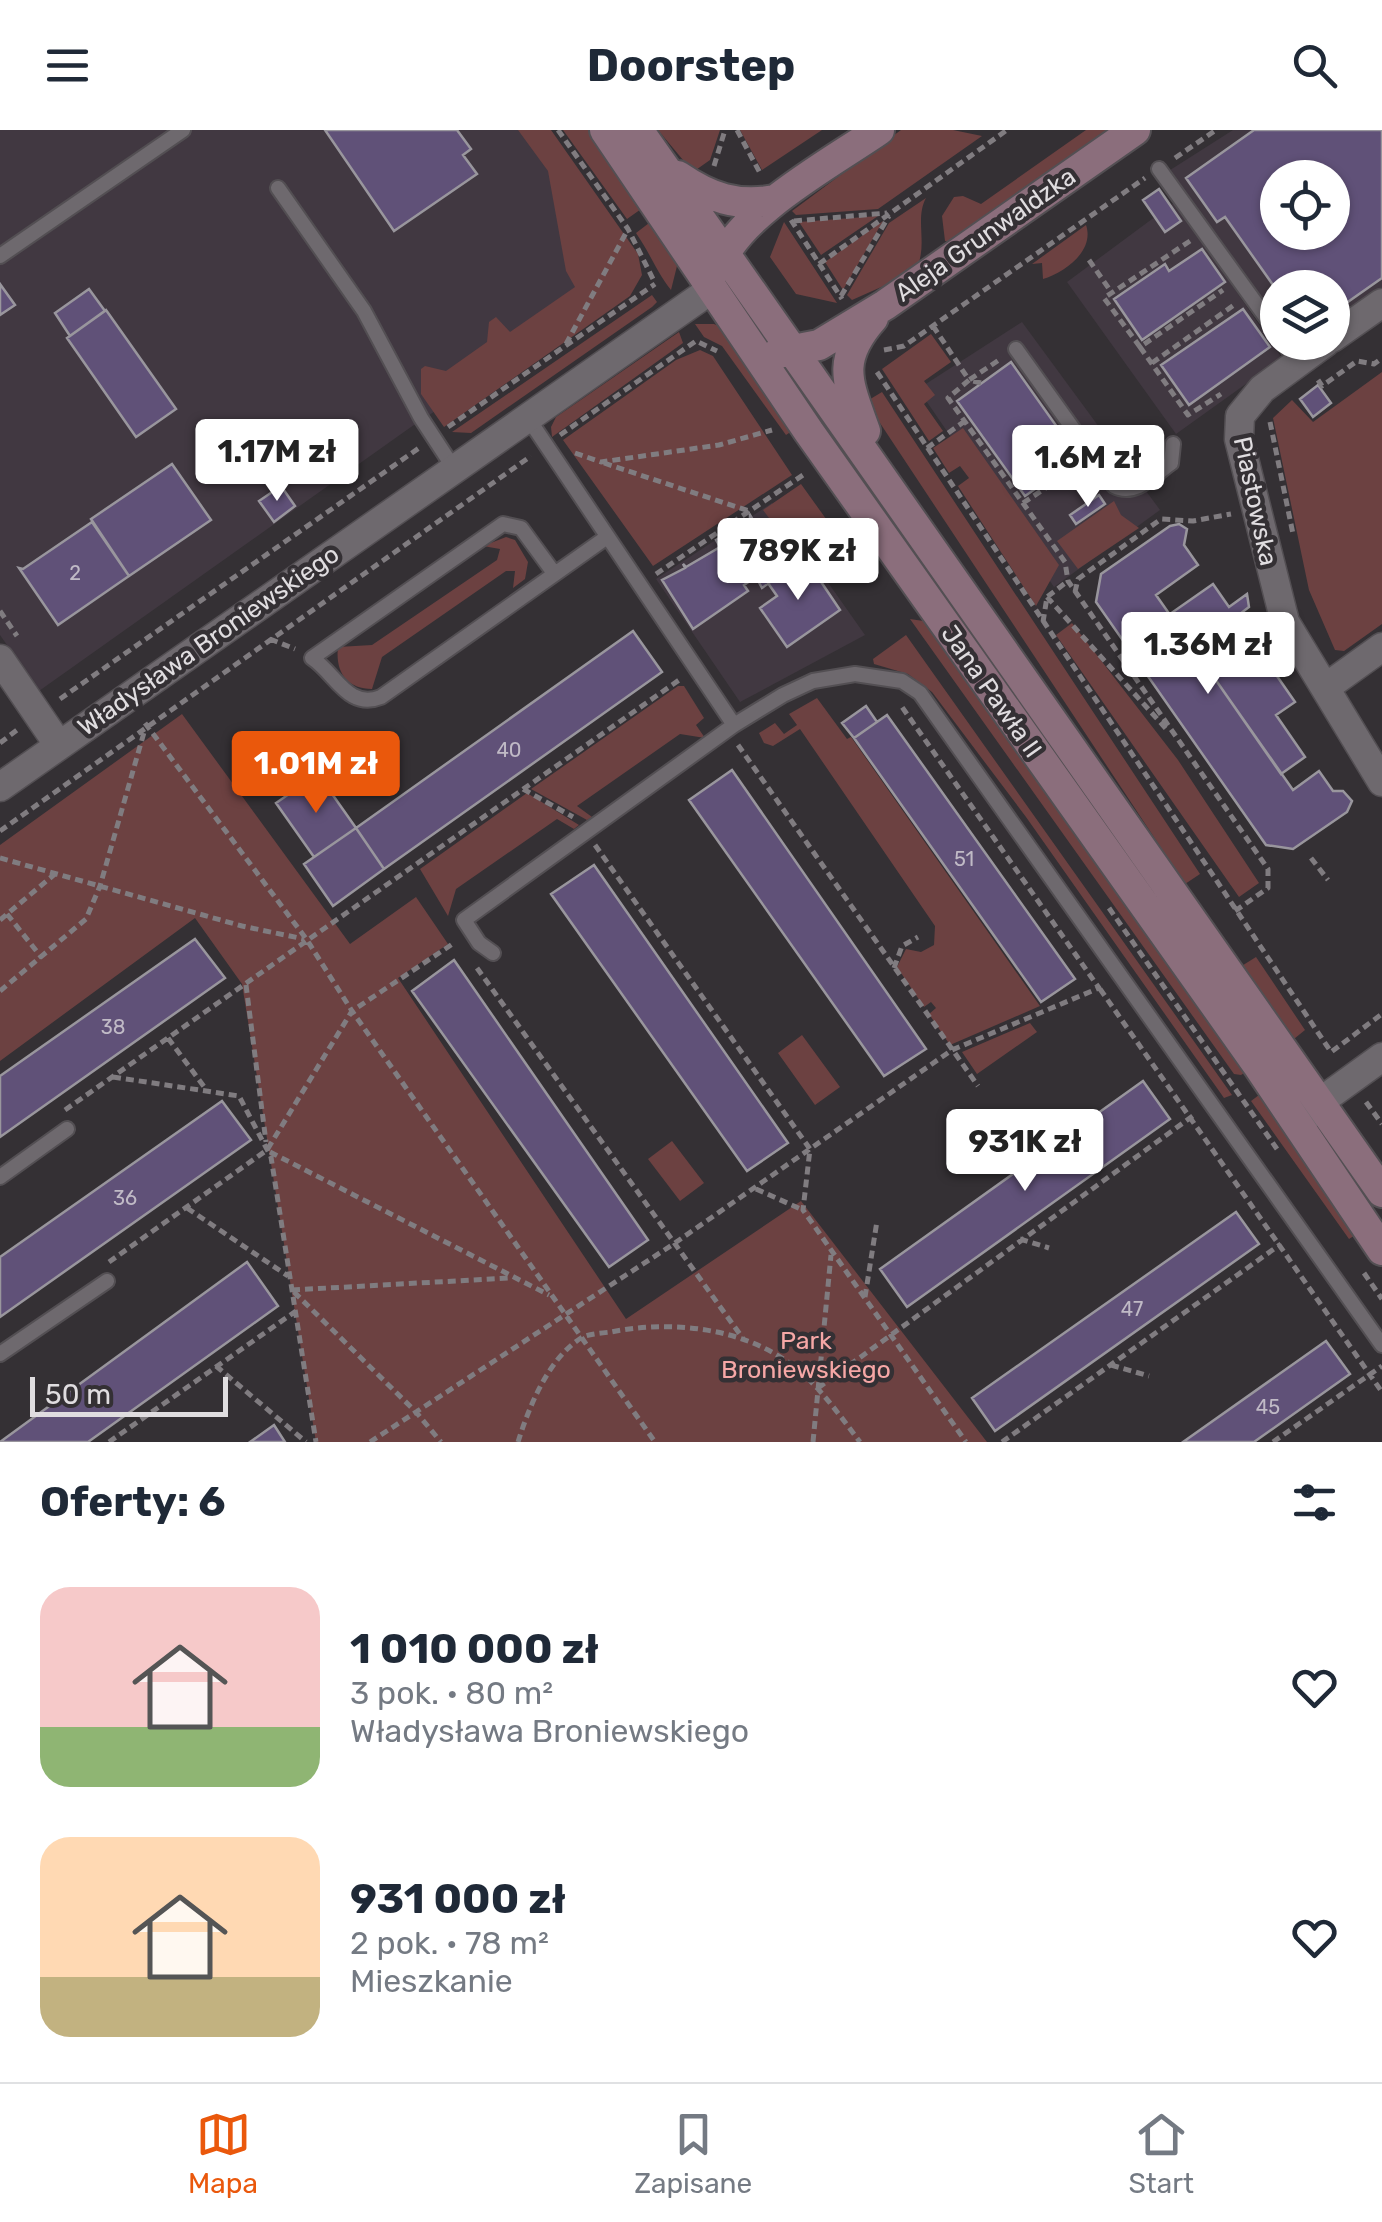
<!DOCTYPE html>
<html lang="pl">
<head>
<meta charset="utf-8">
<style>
  :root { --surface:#fff; --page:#f2f2f3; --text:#1f2937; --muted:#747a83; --line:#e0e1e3; --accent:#ea580c }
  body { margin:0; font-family:Rubik,sans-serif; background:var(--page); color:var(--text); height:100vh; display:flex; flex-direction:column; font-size:38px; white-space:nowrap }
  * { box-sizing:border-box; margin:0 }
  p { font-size:32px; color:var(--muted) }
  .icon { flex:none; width:55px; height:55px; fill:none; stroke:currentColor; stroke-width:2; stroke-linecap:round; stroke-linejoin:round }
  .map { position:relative; height:1312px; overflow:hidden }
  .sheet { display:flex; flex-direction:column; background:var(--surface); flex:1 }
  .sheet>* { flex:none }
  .tools { position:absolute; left:1260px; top:30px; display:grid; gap:20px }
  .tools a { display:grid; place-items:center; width:90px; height:90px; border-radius:50%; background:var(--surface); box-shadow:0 2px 8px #0004; font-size:50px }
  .scale { position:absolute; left:30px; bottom:25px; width:198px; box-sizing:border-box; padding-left:10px; border:5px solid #e0dde0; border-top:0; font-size:28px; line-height:35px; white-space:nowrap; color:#e0dde0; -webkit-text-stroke:8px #343034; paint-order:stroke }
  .price { position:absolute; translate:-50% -85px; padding:0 22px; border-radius:10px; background:#fff; color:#222; font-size:32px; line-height:65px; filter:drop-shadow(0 2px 5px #0008) }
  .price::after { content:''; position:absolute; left:50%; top:60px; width:30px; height:22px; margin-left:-15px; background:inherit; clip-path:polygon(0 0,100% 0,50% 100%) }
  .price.on { background:var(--accent); color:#fff }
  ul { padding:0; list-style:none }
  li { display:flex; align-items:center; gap:30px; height:250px; padding:0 40px }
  li span { display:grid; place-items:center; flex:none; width:280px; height:200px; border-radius:30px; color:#555 }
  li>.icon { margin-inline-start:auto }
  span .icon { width:120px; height:120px; fill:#fffc; stroke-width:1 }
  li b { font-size:42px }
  h2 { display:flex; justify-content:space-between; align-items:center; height:120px; padding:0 40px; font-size:42px }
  header { display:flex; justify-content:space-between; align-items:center; height:130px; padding:0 40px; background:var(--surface); font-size:45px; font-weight:700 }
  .tabs { display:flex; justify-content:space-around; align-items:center; height:140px; border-top:2px solid var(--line); background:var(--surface); font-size:28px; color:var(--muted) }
  .tabs a { display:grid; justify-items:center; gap:5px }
  .tabs .on { color:var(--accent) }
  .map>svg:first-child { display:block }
  .built { fill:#413841; fill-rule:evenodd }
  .green { fill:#6c4141 }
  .building { fill:#605178; stroke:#99969d; stroke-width:2.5; fill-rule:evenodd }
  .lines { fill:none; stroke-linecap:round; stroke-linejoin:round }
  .lane-casing { stroke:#534f53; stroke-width:18 }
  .street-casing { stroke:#534f53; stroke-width:31 }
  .secondary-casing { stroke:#534f53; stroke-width:34 }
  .path { stroke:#807c80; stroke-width:5; stroke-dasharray:8 5; stroke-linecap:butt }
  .lane { stroke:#6e696e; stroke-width:14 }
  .street { stroke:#6e696e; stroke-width:28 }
  .secondary { stroke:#8b6e7c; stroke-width:30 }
  .labels { text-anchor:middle; stroke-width:9; stroke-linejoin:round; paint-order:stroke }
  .number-label { font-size:20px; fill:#c0bac6 }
  .street-label { font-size:25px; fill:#e0dde0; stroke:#343034 }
  .park-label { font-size:25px; fill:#f6a7a6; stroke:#343034 }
</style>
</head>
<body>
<header><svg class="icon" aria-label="menu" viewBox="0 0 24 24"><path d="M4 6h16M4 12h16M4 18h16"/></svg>Doorstep<svg class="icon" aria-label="search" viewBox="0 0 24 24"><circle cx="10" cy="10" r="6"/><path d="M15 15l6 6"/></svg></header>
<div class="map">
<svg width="1382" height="1312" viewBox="0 0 1382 1312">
  <rect width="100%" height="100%" fill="#343034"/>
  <path class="built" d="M0,0H526L629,153L411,297L39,561L0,505Z
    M1233,0H1382V157L1333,191L1332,158H1278L1277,190L1167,42ZM1278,48H1332V102H1278Z
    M1175,72L1282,228L1176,304L1067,152Z
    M1022,192L1160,380L1054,457L918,259Z
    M772,373L865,505L740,572L656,449Z"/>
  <path class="green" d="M518,0H551L638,124L642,145L630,166L444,297L421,264V239L425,236L446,241L487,212L489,192L496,187L510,202L575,157L566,141L548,41Z
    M563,0H590L644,77L627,89Z
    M658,0H720L710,30L693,42Z
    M740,0H822L762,40Z
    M901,0H953L982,6L878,79L796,85L792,81Z
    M1086,0H1110L951,112L945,111L942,86L954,67L963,66L981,74Z
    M926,68C915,88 927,112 918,135L888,154L852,170L847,165L889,93Z
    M878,86L821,125L799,92Z
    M653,90L678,132L671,160C656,141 650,123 636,103Z
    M883,91L843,160L825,132Z
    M784,92L837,173L796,164L770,127Z
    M1086,95C1095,121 1064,143 1043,149L1042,133L1032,134Z
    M652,165L657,172L652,177L471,303L452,302Z
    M695,194H714L726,199L798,297L786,305L722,216L704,207Z
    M679,202L683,213L552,307L551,297L556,287Z
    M931,204L951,232L924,251L935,265L924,274L943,301L929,311L882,239Z
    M700,220L713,226L792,345L653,436L563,310L676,230Z
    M1382,242V494L1344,521L1335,520L1309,460L1273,288L1292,270L1313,292Z
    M882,262L1200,744L1185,754L876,287L867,271Z
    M963,298L1059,435L1036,476L958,356L969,348L960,336L949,343L933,318Z
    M801,354L834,400L796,424L763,380Z
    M1114,371L1121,385L1139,398L1078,439L1057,411Z
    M506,407L515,410L528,432L525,449L513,458L515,441H506L382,527L372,559C347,559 335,542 338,517L372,515L497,430L500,419L483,416Z
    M910,489L930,492L1247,941L1241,945L1234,944Z
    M1072,493L1178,630L1259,753L1239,767L1056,505Z
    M906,505L1232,965L1224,968L1026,687L932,562L908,544L874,534L873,529Z
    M678,556H684L704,588L696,595L705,608L680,604L577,676L592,687L587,690L531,659Z
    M817,568L847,609L851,607L1040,876L950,915L929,884L936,878L931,872L924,877L897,837L906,819L921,822L934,815L935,796L800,599L773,616L764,613L759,603L775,593L784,604L797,595L789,584Z
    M182,584L350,814L416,767L448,814L398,848L626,1189L801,1071L987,1312H316L242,854L195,788L0,931V715Z
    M527,663L579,695L574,699L557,689L456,759L448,786L420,739Z
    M1256,827L1305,900L1289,913L1291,906L1240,837Z
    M1030,893L1037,902L977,944L962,922Z
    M802,905L840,957L815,975L778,923Z
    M1263,962L1360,1102L1349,1109L1251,971Z
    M672,1011L704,1053L680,1071L648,1029Z"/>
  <path class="building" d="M325,0H457L471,19L463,25L477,44L394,101Z
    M1254,0H1382V148L1332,183V158H1278V162L1225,87L1217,92L1186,48ZM1278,48H1332V102H1278Z
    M1159,59L1181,91L1165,102L1143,70Z
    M1202,119L1225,152L1142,210L1114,169L1165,134L1169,141Z
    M0,154L15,175L0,185Z
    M89,159L105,181L70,206L55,183Z
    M1243,179L1270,217L1189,275L1161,235Z
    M106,180L176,279L136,307L67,208Z
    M1011,232L1079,328L1025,366L957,271Z
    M1318,255L1331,273L1313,287L1300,269Z
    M172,334L211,390L129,446L91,389Z
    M281,356L295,376L274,392L259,371Z
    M1099,365L1105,374L1076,394L1070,385Z
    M750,385L784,442L762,458L756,447L744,455L748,461L693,499L662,450L685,438L683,434L686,437L720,417L716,410L750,390Z
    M92,392L129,446L58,495L19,438L23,439Z
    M1179,394L1187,399L1184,415L1198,435L1156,465L1293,660L1319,641L1333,661H1343L1352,671L1347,682L1293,719L1266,715L1096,472L1101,444L1170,396Z
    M805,428L840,480L787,517L760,478L777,466L768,453Z
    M1213,454L1229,477L1247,464L1249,477L1236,487L1295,572L1276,585L1305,627L1281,644L1170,484Z
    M633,501L662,542L384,739L356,698Z
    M866,576L877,592L854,608L842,593Z
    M887,585L1075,849L1041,872L854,608Z
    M732,640L926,919L884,946L689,670Z
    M318,644L356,698L314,727L276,673Z
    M356,698L384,739L333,776L304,734Z
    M594,735L788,1013L747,1041L551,764Z
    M195,809L225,848L0,1007V946Z
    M454,830L648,1110L609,1137L412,861Z
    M1143,951L1170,989L907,1177L880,1139Z
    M222,971L251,1010L0,1187V1127Z
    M1236,1082L1259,1114L995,1301L972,1268Z
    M247,1132L278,1176L88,1312H0Z
    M1326,1211L1350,1244L1254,1312H1183Z
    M274,1295L285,1312H250Z"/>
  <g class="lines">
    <defs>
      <path id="lane" d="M1159,39L1278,204
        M278,58L364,181L421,288L455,340
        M0,126L183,0
        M1283,212L1298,233
        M1016,219L1114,356C1136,367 1154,345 1171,333L1173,314
        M528,288L734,595
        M554,443L521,398L503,394L312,528C336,544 348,580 381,567L607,407
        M493,823L479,813L464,790L734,595L783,565L813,551L855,544L902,551L920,563L1382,1215
        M0,1047L67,999
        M0,1224L107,1151"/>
      <path id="street" d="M1332,208L1382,173
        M1326,212L1262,259L1240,286L1239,309L1285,492L1382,652
        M0,529L58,614
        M1325,558L1382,517
        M0,657L712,159
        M1307,986L1317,974L1382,927"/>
      <path id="secondary" d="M605,0L809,302L1257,934L1382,1120
        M638,0L1382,1062
        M678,46C710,68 737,77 775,70
        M719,137C736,84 833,32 879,0
        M778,223L819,215L885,175L1135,0
        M865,301C848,253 835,231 873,188"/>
    </defs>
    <use href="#lane" class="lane-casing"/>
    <use href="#street" class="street-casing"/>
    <use href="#secondary" class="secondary-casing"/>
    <path class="path" d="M558,0L628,99L655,153
      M737,0L760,43
      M1175,28L1216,0
      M714,36L725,0
      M791,90L842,169
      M794,91L887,83
      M1190,111L1104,168L1140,217L1223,160
      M1089,130L1112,163
      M819,134L1007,0
      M841,166L889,86
      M933,196L969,250L948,268L1065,432L1068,451L1268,739V758L1235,781
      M566,214L627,101
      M1140,217L1188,285L1221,264
      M884,220L904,216L1145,48
      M1152,233L1234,175
      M877,242L1331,922L1382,884
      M1318,250L1322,256L1357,231L1374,234L1382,228
      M981,253L969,250L1002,228
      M1270,292L1293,404
      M448,297L655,154
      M560,305L696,211L717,221
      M927,318L965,291
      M575,323L601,332L719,315L772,300
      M604,333L749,381
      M1023,373L1079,336
      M656,444L803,345
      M1075,462L1078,449L1161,389L1193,391L1231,384
      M1047,467L1169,602
      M0,481L17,506
      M1043,492L1047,467L1068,451
      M270,509L295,519
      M60,569L419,318
      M145,593L307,810L352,881L655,1312
      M0,613L17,600
      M738,615L978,956
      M523,659L573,687
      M0,701L531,326
      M595,715L810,1019L803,1080L966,1312
      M0,728L242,796L304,809
      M1311,728L1328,750
      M1109,778L1277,1019
      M7,784L42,828
      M0,790L56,743
      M477,838L744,1210
      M894,838L902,816L918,807
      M246,855L266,1012
      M1100,859L1382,1262
      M0,861L86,789L100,756L145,599
      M168,908L208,962
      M113,947L239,966L271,1027L316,1312
      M1366,972L1382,994
      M65,980L682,548
      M270,1022L549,1165
      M756,1059L803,1080
      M187,1078L288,1146
      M1020,1109L1049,1118
      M109,1132L267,1020L352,881L454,813
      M1364,1143L1382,1169
      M292,1160L509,1148
      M294,1162L416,1282L441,1312
      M865,1167L877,1091
      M1111,1235L1149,1246
      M216,1236L306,1312
      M818,1258L1194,985
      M109,1312L296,1181
      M370,1312L672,1115L952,920L1099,858L902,577
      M518,1312C529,1277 548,1229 581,1208C588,1204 602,1203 611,1202C666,1191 732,1196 782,1228C814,1248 837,1282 860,1312
      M813,1312L831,1125
      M1002,1312L1281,1114
      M1273,1312L1382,1236"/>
    <use href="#lane" class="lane"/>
    <use href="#street" class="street"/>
    <use href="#secondary" class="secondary"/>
  </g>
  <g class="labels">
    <g class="number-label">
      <text x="75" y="450">2</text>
      <text x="509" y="627">40</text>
      <text x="964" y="736">51</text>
      <text x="113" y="904">38</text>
      <text x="125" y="1075">36</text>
      <text x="1132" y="1186">47</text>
      <text x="1268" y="1284">45</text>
    </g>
    <g class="street-label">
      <text transform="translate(985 104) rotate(-35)" y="9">Aleja Grunwaldzka</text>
      <text transform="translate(1256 371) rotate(78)" y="9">Piastowska</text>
      <text transform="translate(208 510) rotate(-35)" y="9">Władysława Broniewskiego</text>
      <text transform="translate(992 561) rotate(55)" y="9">Jana Pawła II</text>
    </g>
    <g class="park-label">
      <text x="806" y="1219">Park<tspan x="806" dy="29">Broniewskiego</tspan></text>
    </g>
  </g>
</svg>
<div class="tools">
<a><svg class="icon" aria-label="locate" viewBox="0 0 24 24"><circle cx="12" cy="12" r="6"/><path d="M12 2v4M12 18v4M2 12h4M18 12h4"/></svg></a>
<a><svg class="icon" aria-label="layers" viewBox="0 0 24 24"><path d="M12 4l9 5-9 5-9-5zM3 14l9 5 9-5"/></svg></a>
</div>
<div class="scale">50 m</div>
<b class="price" style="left:277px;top:374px">1.17M zł</b>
<b class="price" style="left:1088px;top:380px">1.6M zł</b>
<b class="price" style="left:798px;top:473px">789K zł</b>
<b class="price" style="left:1208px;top:567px">1.36M zł</b>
<b class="price on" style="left:316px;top:686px">1.01M zł</b>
<b class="price" style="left:1025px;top:1064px">931K zł</b>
</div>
<section class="sheet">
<h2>Oferty: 6<svg class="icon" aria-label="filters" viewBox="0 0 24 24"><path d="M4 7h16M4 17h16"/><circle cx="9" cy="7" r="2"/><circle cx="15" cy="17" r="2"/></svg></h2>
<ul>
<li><span style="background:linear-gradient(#f6c9c9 70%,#8fb573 0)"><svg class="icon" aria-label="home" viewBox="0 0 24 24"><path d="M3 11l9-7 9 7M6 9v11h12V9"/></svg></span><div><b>1 010 000 zł</b><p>3 pok. · 80 m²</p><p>Władysława Broniewskiego</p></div><svg class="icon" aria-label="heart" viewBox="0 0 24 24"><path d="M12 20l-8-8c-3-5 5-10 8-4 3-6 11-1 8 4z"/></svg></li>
<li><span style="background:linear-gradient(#ffd9b3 70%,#c2b280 0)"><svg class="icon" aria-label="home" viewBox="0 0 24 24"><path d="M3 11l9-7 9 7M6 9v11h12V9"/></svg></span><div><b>931 000 zł</b><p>2 pok. · 78 m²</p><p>Mieszkanie</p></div><svg class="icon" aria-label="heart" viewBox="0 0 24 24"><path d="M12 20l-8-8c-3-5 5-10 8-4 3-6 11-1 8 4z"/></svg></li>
</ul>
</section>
<nav class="tabs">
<a class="on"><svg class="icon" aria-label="map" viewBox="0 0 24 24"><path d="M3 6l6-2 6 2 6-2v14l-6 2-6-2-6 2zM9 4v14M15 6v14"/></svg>Mapa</a>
<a><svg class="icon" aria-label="saved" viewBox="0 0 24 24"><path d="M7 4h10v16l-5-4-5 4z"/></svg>Zapisane</a>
<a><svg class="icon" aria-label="home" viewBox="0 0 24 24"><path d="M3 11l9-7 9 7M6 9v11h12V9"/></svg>Start</a>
</nav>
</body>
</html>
